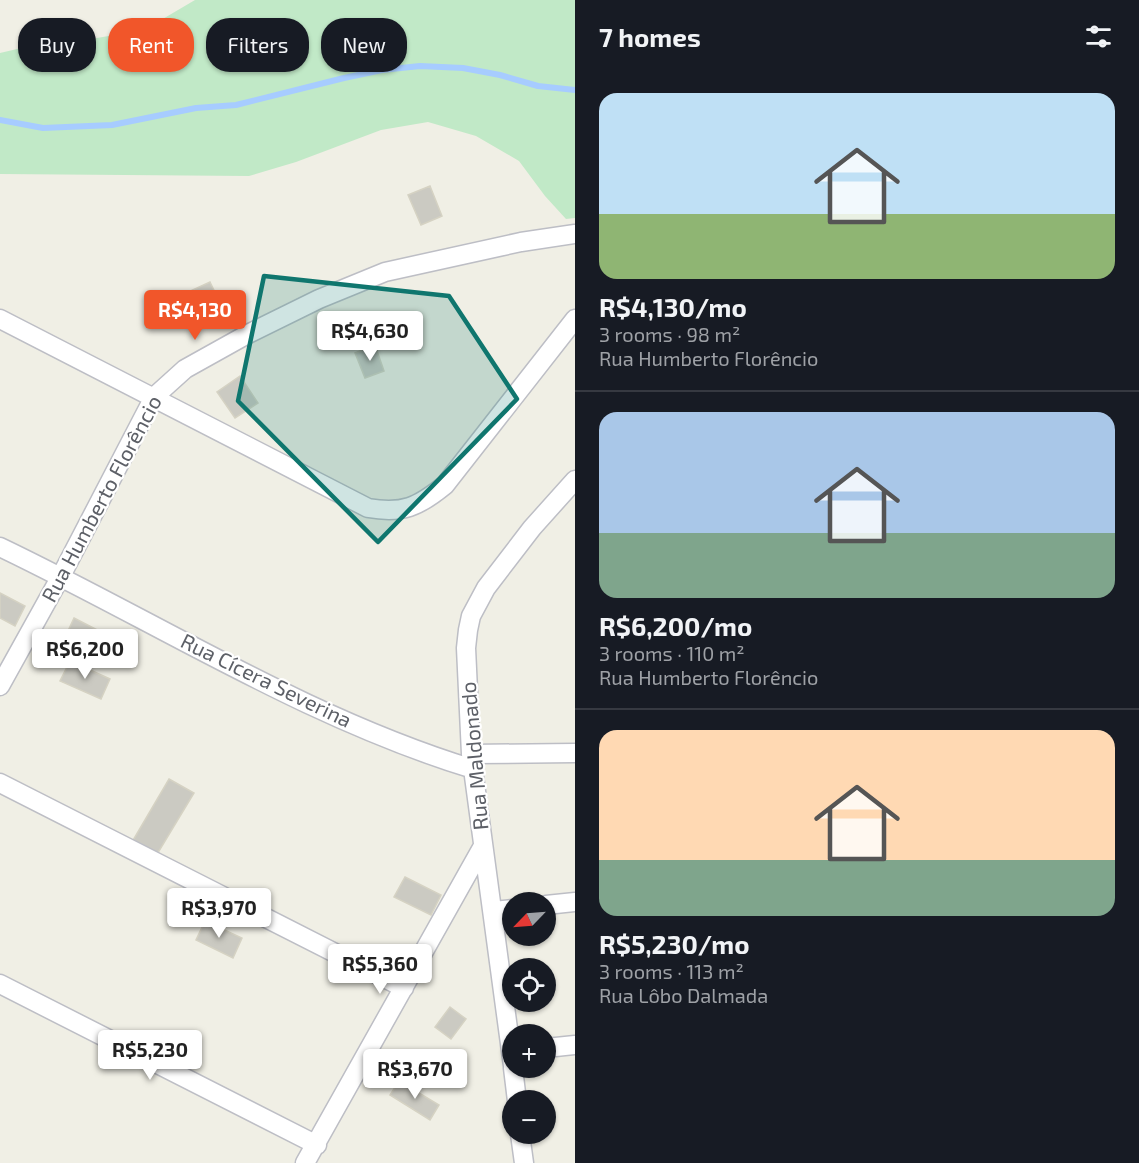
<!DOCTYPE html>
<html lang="en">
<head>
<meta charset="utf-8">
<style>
  :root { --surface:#171b24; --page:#242831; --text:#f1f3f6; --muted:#9ea1a6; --line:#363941; --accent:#f1562a }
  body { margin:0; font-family:"Exo 2",sans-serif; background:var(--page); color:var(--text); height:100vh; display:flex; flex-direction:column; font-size:22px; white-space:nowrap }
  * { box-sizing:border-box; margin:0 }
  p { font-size:20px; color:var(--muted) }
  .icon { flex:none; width:33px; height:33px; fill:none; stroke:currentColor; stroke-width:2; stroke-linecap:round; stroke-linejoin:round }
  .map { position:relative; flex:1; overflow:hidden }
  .drawer { display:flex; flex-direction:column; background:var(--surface); width:564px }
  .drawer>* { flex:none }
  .top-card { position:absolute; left:18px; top:18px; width:466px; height:54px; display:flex; gap:12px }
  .needle { width:39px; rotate:245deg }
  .buttons { position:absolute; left:502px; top:892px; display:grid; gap:12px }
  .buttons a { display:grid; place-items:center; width:54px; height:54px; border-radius:50%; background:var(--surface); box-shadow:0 2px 4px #0004; font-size:30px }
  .price { position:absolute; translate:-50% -51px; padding:0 14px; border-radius:6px; background:#fff; color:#222; font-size:20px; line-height:39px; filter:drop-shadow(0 2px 3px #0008) }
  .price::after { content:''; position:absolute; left:50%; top:36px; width:18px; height:14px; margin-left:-9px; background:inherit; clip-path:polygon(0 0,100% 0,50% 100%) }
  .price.selected { background:var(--accent); color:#fff }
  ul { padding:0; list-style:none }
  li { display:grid; align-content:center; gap:12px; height:318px; padding:0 24px }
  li+li { border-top:2px solid var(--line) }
  li span { display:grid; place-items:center; height:186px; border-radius:18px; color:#555 }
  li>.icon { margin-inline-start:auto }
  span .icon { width:108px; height:108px; fill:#fffc; stroke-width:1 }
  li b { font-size:26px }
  h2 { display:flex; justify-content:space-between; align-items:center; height:72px; padding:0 24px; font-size:26px }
  .pill { padding:0 21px; border-radius:24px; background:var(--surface); box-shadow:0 2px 4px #0004; font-size:21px; line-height:54px }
  .pill.selected { background:var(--accent); color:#fff }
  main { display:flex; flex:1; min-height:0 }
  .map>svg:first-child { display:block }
  .green { fill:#c1e9c7 }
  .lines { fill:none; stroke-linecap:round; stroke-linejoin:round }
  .stream { stroke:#a7ccff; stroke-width:6 }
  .building { fill:#cbcac2; stroke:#d5d2c3; stroke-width:1.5 }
  .minor-casing { stroke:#bdbec5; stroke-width:21 }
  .minor { stroke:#fff; stroke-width:18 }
  .marked { fill:#0f766e; fill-opacity:0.2; stroke:#0f766e; stroke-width:4.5; stroke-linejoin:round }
  .labels { text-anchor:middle; stroke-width:4.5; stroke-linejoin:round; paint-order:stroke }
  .street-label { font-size:21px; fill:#5d6067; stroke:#fff }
</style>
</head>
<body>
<main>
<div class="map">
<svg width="575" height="1163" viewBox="0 0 575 1163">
  <rect width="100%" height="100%" fill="#f0efe5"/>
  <path class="green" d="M195,0H575V218L566,219L545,196L519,161L476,136L428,122L381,130L296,162L249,176L0,174V53L47,42L91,39L144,30Z"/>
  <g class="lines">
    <path class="stream" d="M0,120L43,128L112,125L196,108L236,105L344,78L382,70L420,66L463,68L500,75L538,86L575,90"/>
  </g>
  <path class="building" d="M430,186L442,216L421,225L408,195Z
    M210,282L224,311L202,322L188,292Z
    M375,345L384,371L365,378L355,353Z
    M240,376L258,403L235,418L217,392Z
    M0,593L25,606L15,626L0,618Z
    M74,618L113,638L100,663L62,644Z
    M70,661L110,679L101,699L60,681Z
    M169,779L194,793L156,856L132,842Z
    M405,877L441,895L431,915L394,897Z
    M205,921L242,938L233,958L196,940Z
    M450,1007L466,1019L451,1039L435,1027Z
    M399,1081L439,1105L430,1120L390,1095Z"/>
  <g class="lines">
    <defs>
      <path id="minor" d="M0,319L368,508C403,514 418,507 445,485L575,319
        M0,547C157,622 306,718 473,769
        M0,686L61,576L154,397L185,369L246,335L319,299L385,272L521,242L575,234
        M471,754L575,753
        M0,783L404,988
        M546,905L575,902
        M494,911L513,909
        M0,984L317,1145
        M546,1048L575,1045
        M513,1066L471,754L466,648L468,630L471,616L486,588L532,528L575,480
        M513,1068L517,1101
        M520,1134L524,1163
        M305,1163L483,846"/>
    </defs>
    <use href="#minor" class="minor-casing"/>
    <use href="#minor" class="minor"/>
  </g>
  <path class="marked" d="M264,276L449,296L517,399L378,542L238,401Z"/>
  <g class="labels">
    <g class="street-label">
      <text transform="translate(102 499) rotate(-62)" y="7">Rua Humberto Florêncio</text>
      <text transform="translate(266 681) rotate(26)" y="7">Rua Cícera Severina</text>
      <text transform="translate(475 756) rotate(-95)" y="7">Rua Maldonado</text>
    </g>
  </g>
</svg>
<div class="buttons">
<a><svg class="needle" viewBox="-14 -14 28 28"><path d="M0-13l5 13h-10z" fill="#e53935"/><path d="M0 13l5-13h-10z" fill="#9ea1a6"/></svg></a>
<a><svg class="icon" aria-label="locate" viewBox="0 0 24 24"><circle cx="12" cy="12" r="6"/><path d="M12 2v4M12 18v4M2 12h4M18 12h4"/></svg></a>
<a>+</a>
<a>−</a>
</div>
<b class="price selected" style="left:195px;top:341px">R$4,130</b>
<b class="price" style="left:370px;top:362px">R$4,630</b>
<b class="price" style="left:85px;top:680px">R$6,200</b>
<b class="price" style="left:219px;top:939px">R$3,970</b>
<b class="price" style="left:380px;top:995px">R$5,360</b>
<b class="price" style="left:150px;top:1081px">R$5,230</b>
<b class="price" style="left:415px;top:1100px">R$3,670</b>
<div class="top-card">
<a class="pill">Buy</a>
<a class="pill selected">Rent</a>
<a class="pill">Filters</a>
<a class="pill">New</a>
</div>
</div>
<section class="drawer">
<h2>7 homes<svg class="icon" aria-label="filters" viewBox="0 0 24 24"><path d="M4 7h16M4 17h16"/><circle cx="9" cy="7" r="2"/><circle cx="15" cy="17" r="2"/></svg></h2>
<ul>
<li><span style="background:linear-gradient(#bfe0f5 65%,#8fb573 0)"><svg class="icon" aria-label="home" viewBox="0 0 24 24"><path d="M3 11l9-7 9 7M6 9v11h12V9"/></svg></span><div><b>R$4,130/mo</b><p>3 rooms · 98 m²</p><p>Rua Humberto Florêncio</p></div></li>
<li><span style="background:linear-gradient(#a9c7e8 65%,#7fa58c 0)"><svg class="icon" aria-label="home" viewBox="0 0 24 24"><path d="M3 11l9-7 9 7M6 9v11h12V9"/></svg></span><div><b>R$6,200/mo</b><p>3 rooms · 110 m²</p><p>Rua Humberto Florêncio</p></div></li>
<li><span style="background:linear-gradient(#ffd9b3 70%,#7fa58c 0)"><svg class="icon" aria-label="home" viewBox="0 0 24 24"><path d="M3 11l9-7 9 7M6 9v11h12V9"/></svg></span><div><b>R$5,230/mo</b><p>3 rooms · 113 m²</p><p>Rua Lôbo Dalmada</p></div></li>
</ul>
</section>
</main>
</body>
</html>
